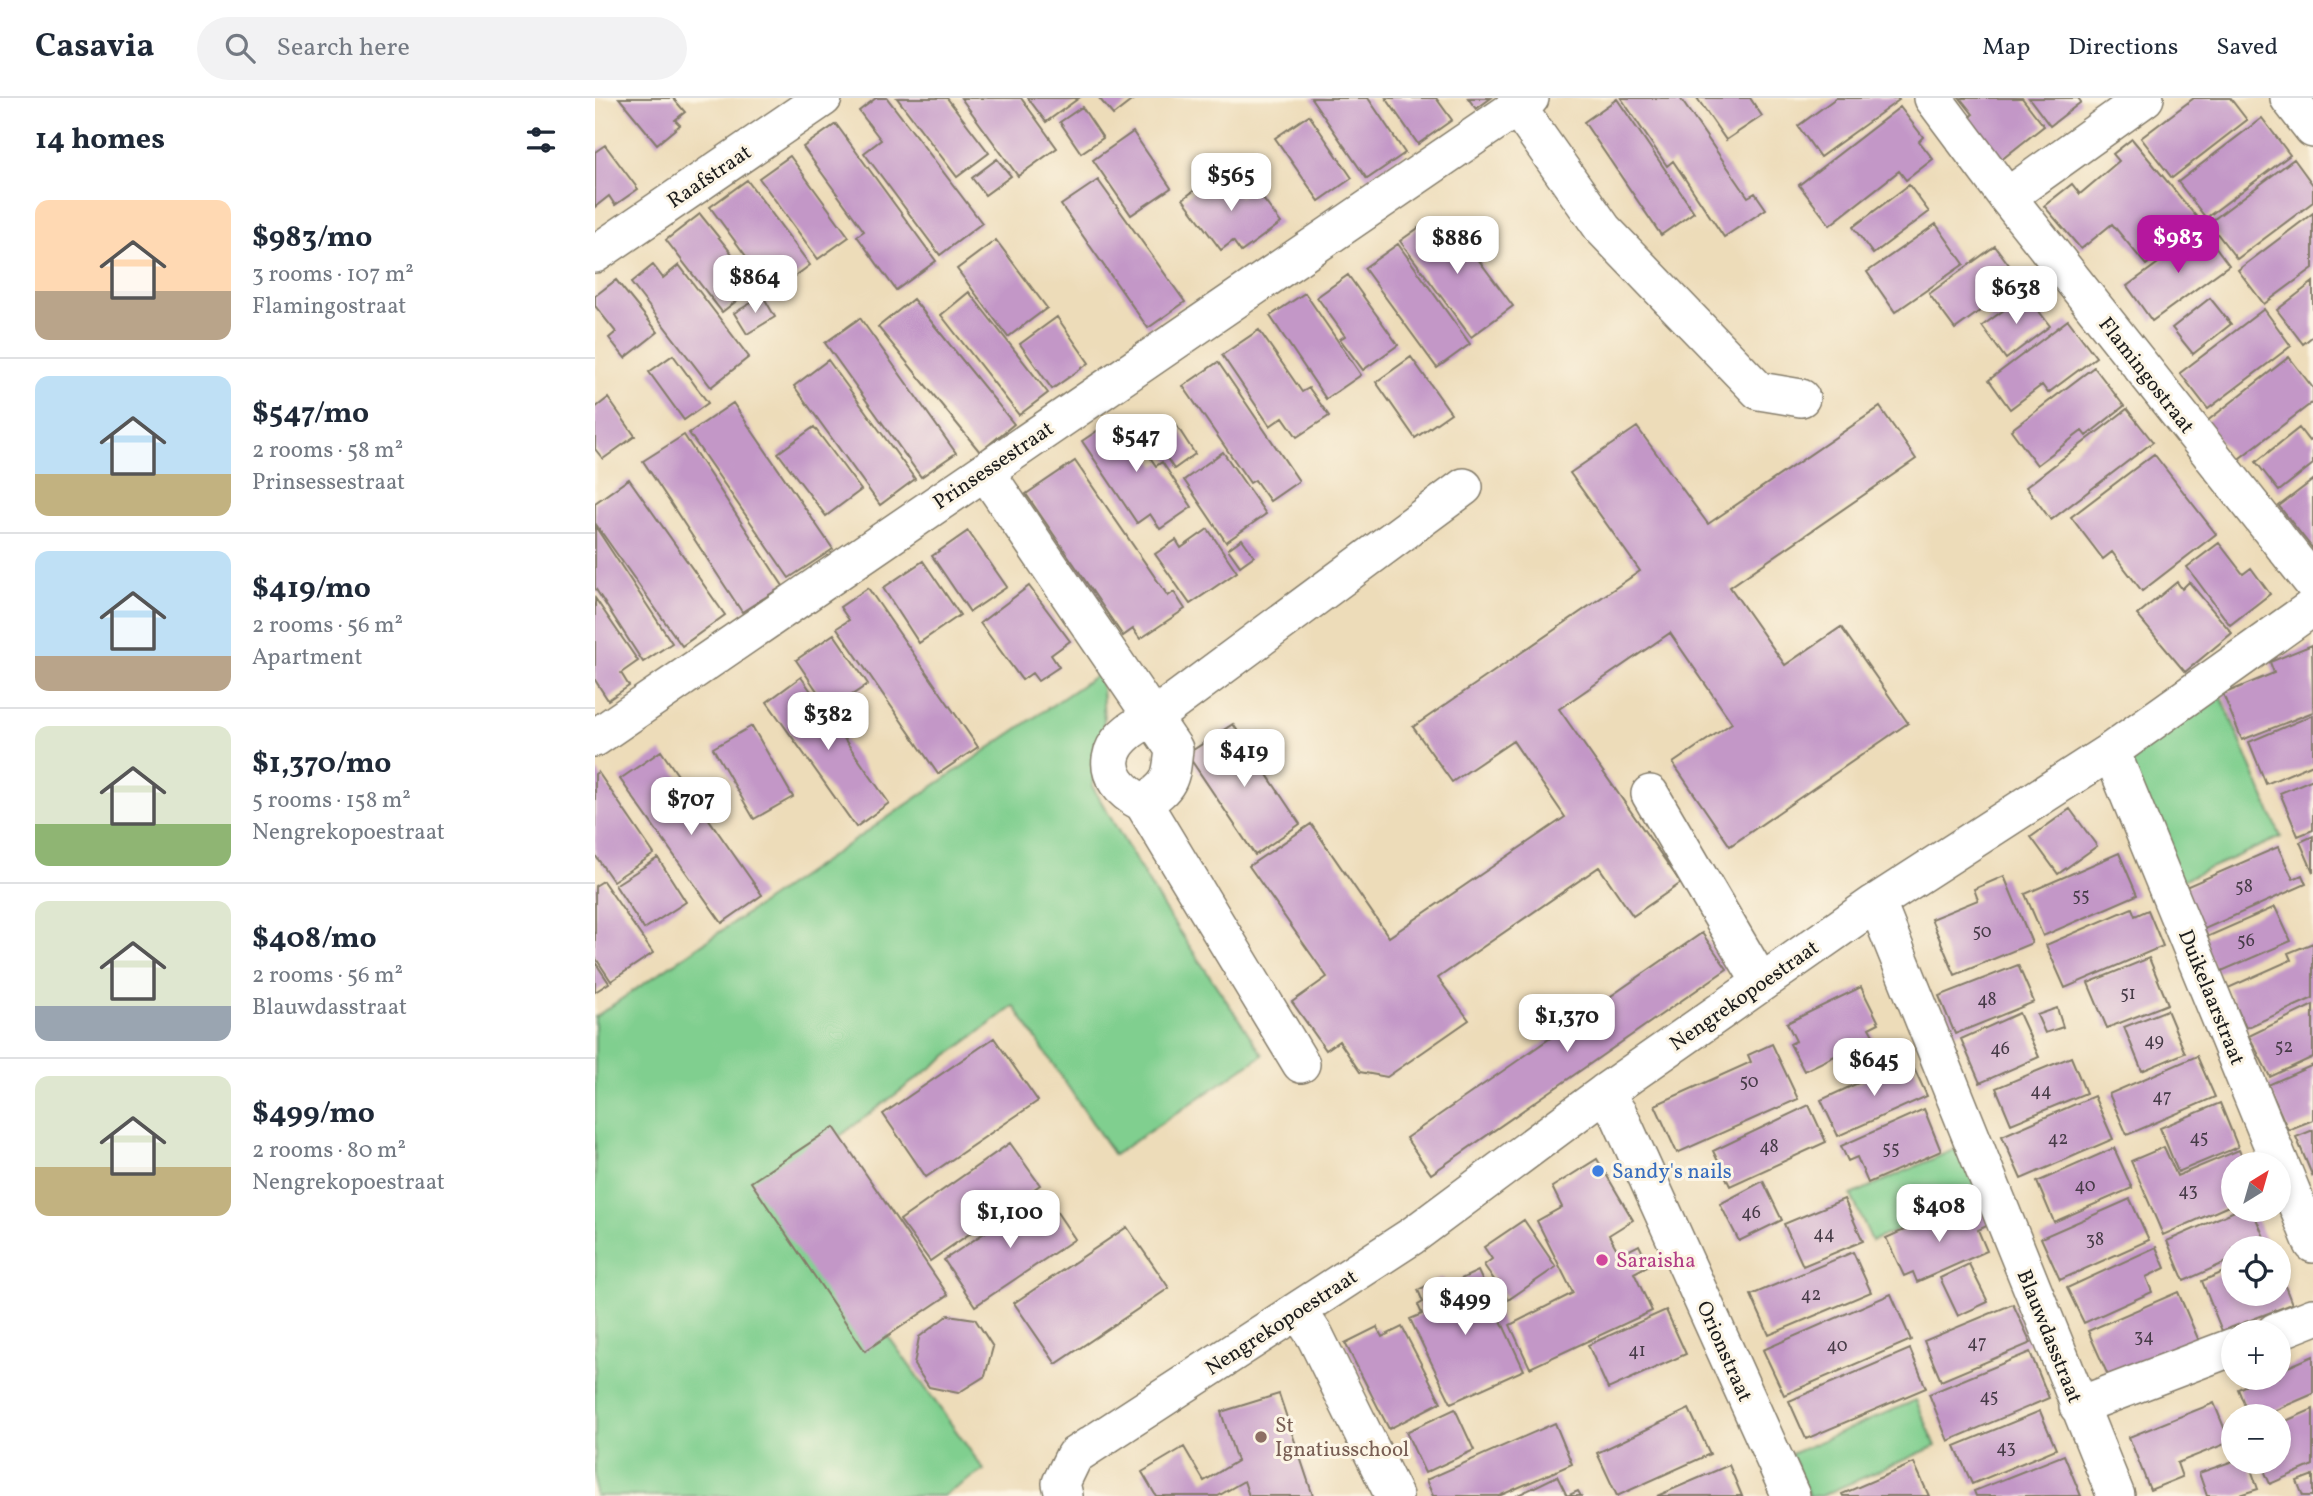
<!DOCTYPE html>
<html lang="en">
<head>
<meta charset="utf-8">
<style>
  :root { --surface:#fff; --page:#f2f2f3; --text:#1f2937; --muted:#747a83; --line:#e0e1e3; --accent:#b5179e }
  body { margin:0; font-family:Vollkorn,serif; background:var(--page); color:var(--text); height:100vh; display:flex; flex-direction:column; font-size:26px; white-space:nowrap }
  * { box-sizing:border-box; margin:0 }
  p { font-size:23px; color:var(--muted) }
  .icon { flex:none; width:38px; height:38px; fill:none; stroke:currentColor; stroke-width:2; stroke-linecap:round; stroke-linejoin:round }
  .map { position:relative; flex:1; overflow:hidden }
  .drawer { display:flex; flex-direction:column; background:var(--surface); width:595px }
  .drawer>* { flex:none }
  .needle { width:46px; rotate:37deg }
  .fabs { position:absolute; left:1626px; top:1054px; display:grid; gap:14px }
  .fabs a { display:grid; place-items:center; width:70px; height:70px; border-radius:50%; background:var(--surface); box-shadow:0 4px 10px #0003; font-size:35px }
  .price { position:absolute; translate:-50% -60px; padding:0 16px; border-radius:14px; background:#fff; color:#222; font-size:23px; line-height:46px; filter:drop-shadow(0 2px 4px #0008) }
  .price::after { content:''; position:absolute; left:50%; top:42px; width:21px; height:16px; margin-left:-10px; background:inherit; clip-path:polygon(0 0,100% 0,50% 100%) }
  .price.active { background:var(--accent); color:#fff }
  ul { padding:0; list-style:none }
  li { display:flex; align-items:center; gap:21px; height:175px; padding:0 35px }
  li+li { border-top:2px solid var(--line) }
  li span { display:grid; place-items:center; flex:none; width:196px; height:140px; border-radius:14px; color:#555 }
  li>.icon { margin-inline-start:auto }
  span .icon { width:84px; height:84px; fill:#fffc; stroke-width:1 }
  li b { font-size:30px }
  h2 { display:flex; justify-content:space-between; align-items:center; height:84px; padding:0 35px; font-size:30px }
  header { display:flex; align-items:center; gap:42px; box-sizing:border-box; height:98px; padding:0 35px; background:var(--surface); border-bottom:2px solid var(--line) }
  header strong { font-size:33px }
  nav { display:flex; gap:38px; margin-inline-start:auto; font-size:24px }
  .search { width:490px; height:63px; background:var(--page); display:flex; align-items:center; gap:18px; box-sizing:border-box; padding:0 24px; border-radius:38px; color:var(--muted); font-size:26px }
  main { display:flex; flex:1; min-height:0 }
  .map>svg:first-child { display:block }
  .green { fill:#80cf8f; stroke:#4e7656; stroke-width:2 }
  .building { fill:#c397c7 }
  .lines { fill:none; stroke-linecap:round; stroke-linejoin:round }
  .minor-casing { stroke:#847c6a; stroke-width:40 }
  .minor { stroke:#fff; stroke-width:37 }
  .shop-dot { fill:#3f7fe0; stroke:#fcf5e5; stroke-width:2.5 }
  .hotel-dot { fill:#d1479c; stroke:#fcf5e5; stroke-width:2.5 }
  .education-dot { fill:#8d6e63; stroke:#fcf5e5; stroke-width:2.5 }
  .labels { text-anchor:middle; stroke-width:6; stroke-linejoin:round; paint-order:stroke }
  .number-label { font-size:18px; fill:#463b47 }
  .street-label { font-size:21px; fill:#1c1c1c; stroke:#fcf5e5 }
  .shop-label { font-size:21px; fill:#366cbe; stroke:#fcf5e5; text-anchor:start }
  .hotel-label { font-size:21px; fill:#b23c85; stroke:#fcf5e5; text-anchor:start }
  .education-label { font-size:21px; fill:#785e54; stroke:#fcf5e5; text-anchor:start }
</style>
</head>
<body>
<header>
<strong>Casavia</strong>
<div class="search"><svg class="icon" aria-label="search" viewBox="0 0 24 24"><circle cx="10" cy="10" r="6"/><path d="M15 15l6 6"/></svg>Search here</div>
<nav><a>Map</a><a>Directions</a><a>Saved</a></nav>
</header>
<main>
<section class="drawer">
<h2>14 homes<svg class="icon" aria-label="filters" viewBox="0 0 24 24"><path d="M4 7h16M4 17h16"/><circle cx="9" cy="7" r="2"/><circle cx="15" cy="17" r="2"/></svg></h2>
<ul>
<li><span style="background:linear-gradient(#ffd9b3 65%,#b9a48a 0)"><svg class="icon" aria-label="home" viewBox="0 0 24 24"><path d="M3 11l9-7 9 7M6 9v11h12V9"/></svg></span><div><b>$983/mo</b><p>3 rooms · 107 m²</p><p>Flamingostraat</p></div></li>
<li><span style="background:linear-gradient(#bfe0f5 70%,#c2b280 0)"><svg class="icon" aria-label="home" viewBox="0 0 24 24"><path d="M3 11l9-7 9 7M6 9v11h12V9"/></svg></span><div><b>$547/mo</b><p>2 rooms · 58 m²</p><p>Prinsessestraat</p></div></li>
<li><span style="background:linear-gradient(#bfe0f5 75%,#b9a48a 0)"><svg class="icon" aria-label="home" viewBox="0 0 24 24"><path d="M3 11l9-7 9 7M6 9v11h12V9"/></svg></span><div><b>$419/mo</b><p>2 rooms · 56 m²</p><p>Apartment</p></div></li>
<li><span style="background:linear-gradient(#dfe7d0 70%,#8fb573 0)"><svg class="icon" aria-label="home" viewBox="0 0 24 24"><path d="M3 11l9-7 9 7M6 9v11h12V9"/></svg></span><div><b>$1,370/mo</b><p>5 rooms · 158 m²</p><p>Nengrekopoestraat</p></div></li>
<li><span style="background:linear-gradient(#dfe7d0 75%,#9aa5b1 0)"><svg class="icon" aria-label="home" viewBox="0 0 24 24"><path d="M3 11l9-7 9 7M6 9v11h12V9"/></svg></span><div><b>$408/mo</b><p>2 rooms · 56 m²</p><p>Blauwdasstraat</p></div></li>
<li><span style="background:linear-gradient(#dfe7d0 65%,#c2b280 0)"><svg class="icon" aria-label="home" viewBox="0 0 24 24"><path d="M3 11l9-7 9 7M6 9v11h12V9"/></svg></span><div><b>$499/mo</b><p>2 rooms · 80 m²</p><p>Nengrekopoestraat</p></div></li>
</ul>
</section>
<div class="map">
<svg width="1718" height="1398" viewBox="0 0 1718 1398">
  <rect width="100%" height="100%" fill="#fcf5e5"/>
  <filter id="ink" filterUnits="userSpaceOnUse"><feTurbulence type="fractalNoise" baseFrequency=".0143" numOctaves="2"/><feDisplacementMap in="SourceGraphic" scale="14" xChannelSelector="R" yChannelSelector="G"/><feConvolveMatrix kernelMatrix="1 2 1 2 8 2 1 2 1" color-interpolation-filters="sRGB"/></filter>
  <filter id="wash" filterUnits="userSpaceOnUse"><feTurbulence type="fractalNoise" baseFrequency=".00686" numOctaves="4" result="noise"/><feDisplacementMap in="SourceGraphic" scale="28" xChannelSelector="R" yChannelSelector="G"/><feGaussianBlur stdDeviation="1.57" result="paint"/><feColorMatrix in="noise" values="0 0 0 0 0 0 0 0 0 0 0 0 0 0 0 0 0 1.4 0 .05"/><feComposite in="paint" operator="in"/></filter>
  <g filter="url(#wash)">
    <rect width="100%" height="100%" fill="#eddcb9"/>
    <path class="green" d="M506,574L509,622L497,688L568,809L668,957L519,1057L419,908L210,1064L181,1081L389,1372L348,1398H0V919Z
      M1621,586L1686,739L1581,785L1533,667L1536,646Z
      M1376,1044L1396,1092L1277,1143L1256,1097Z
      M1321,1302L1341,1348L1226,1398H1214L1196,1356Z"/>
    <g id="blocks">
      <path class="building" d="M24,0H78L90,14L80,22L85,27L62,46Z
        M281,0H292L387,125L345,157L269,55L286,42L264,13Z
        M302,0H352L394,55L362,79Z
        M366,0H426L462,50L423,78Z
        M433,0H484L451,24Z
        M504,0H540L518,17Z
        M716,0H773L810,55L772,81Z
        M791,0H841L857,22L823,46Z
        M873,0H896L881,11Z
        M1026,0H1085L1153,99L1160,95L1171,111L1129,139L1078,63L1072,68Z
        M1102,0H1155L1167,18L1131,42Z
        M1241,0H1302L1304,2L1225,59L1203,28Z
        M1365,0H1427L1449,28L1401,66L1368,24L1378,16Z
        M1434,0H1483L1486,4L1455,28Z
        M1599,0H1635L1652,22L1577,80L1546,40Z
        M1022,1L1099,114L1066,137L989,24Z
        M487,9L508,40L486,55L465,24Z
        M1305,9L1328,39L1324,43L1338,61L1311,82L1304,73L1235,127L1204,87Z
        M714,17L757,80L724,103L680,40Z
        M1667,20L1695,57L1611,120L1583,84Z
        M241,26L341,163L301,192L262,138L269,133L208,49Z
        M538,34L576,90L536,117L498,62Z
        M1537,41L1605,123L1551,167L1517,126L1486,151L1449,108L1477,86L1485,96L1524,63L1518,56Z
        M10,47L43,91L20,107L14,98L0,109V54Z
        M195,58L254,139L223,161L164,80Z
        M402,61L416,78L390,97L377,80Z
        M1699,61L1718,87V104L1642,161L1614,125Z
        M625,73L645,99L659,89L686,125L646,154L638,143L626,152L588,101Z
        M152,82L215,167L178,195L115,109Z
        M503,82L590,204L553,230L466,107Z
        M1314,87L1334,114L1278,156L1258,129Z
        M1718,115V170L1669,206L1643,172Z
        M105,116L162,187L127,214L71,142Z
        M853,121L918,208L876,239L805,143L829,126L835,134Z
        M1341,126L1369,166L1300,214L1272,174Z
        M1608,132L1634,167L1557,223L1532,188Z
        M401,142L452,210L413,239L362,171Z
        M803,146L875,246L842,270L769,170Z
        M1400,148L1426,183L1360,231L1334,196Z
        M58,167L68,180L84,167L154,259L116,289L36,185Z
        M753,177L803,247L768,272L745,241L750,238L722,199Z
        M21,182L63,234L30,260L14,240L21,234L0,208V198Z
        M1718,184V238L1708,246L1682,212Z
        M374,194L453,295L424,317L346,217Z
        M710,195L766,277L731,301L675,218Z
        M1431,196L1455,228L1411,261L1387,228Z
        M168,198L180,219L152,236L139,215Z
        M1615,200L1636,226L1598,256L1577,230Z
        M318,201L419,326L385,354L283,229Z
        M1669,211L1696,248L1613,311L1585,275Z
        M462,219L494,265L457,291L425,246Z
        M265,220L361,355L326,379L230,245Z
        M1473,222L1501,259L1453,295L1447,287L1415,311L1394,282Z
        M664,232L707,294L714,290L734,318L702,339L688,319L675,328L627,257Z
        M78,257L113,305L89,322L54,274Z
        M816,259L856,315L820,340L781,284Z
        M1694,259L1718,290V304L1641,363L1611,324Z
        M233,262L320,381L285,407L199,288Z
        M623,264L704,383L675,403L660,382L655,385L588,288Z
        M1499,269L1529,308L1491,338L1487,333L1442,367L1416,332Z
        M13,300L40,338L8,361L0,351V310Z
        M138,305L238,451L194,480L94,335Z
        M1285,309L1321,361L1135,489L1190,567L1246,529L1313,625L1135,748L1078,665L1137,625L1075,535L964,611L1086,785L1038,818L1004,769L843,880L874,922L792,979L765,974L744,943L731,952L697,904L732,879L654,768L716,726L794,839L970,719L918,643L857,684L818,629L1045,473L975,375L1042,329L1113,426Z
        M1532,311L1558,344L1456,422L1431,389Z
        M526,317L561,368L567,364L597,409L565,431L555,416L542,425L487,343Z
        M580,325L600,356L579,371L558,339Z
        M219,329L266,392L231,418L183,355Z
        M1704,330L1714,343L1718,340V366L1684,393L1661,364Z
        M89,337L188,488L147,514L48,363Z
        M628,354L671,416L631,444L589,382Z
        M1559,356L1621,436L1547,493L1517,454L1508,461L1476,419Z
        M480,363L573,498L579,494L590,511L545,541L538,531L528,538L431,396Z
        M34,381L130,517L87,548L0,425V405Z
        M1718,382V451L1684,408Z
        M0,428L77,545L48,564L0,490Z
        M613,431L642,474L595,506L560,456L581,442L586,450Z
        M373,433L412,489L375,514L337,458Z
        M647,441L659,458L645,468L633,451Z
        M1624,445L1648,476L1656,470L1675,496L1635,527L1592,469Z
        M328,463L365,517L324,545L288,490Z
        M1582,484L1587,491L1594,484L1637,535L1590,574L1542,517Z
        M434,488L475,543L456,557L464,569L443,583L437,575L427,582L385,525Z
        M273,490L383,649L343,676L242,530L254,522L245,509Z
        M0,500L43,563L26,575L34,588L13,602L0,582Z
        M239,536L273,586L235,612L201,562Z
        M1717,547L1718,614L1647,642L1628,596L1679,575L1675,564Z
        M206,579L294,705L261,729L172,604Z
        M1718,617V666L1671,686L1654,644Z
        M638,626L705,726L660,757L592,656Z
        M157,628L198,699L159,721L118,650Z
        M66,653L167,797L127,825L25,681Z
        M3,674L59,756L18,783L0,757V676Z
        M1718,681V732L1703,738L1685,695Z
        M1475,711L1502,748L1463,776L1436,739Z
        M1718,738V774L1705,744Z
        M1683,749L1698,781L1707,777L1711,786L1605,833L1586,791Z
        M1524,755L1542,797L1448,838L1430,796Z
        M63,760L91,804L49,831L20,787Z
        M1409,778L1437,845L1360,877L1336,821L1383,802L1379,791Z
        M8,783L58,855L16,883L0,859V788Z
        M1680,809L1696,843L1622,875L1607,841Z
        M1537,810L1540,818L1553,812L1568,848L1470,890L1451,847Z
        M1107,835L1132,871L836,1076L811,1040Z
        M1718,845V900L1651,930L1633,890L1696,862L1693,855Z
        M1554,860L1573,906L1512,930L1493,885Z
        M0,864L14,885L0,894Z
        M1423,867L1439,904L1360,936L1344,898Z
        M1266,889L1284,925L1274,930L1279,939L1209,973L1195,946L1201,943L1192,925Z
        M1718,907V959L1675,979L1654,938Z
        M1462,910L1468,929L1450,935L1442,917Z
        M1572,912L1590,955L1547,973L1529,929Z
        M1424,915L1444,959L1385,985L1366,941Z
        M399,940L443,1003L331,1079L288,1016Z
        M1177,946L1203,1001L1082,1055L1060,1007L1156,964L1153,957Z
        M1602,958L1620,999L1532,1037L1514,996Z
        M1476,959L1491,995L1416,1026L1401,990Z
        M1315,961L1332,998L1243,1038L1226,1002Z
        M1718,967V1022L1693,1032L1673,987Z
        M1499,998L1518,1041L1426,1081L1407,1038Z
        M1625,1005L1643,1049L1583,1074L1565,1030Z
        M1214,1007L1231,1044L1135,1088L1118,1053Z
        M1329,1011L1346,1053L1273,1085L1262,1059L1253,1063L1246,1048Z
        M239,1029L353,1197L270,1253L156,1084Z
        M1718,1032V1079L1701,1039Z
        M415,1045L445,1087L335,1163L305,1122Z
        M1569,1049L1582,1078L1644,1052L1650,1066H1638V1106L1568,1137L1536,1063Z
        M1519,1050L1537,1090L1459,1124L1442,1084Z
        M1002,1061L1038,1122L1014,1137L1025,1157L1044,1147L1054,1167L1039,1175L1057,1213L935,1270L915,1227L978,1195L942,1123L967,1109L957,1089Z
        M1168,1083L1187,1122L1144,1143L1125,1106Z
        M449,1095L480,1141L380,1208L349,1162Z
        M1249,1101L1268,1143L1208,1168L1189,1126Z
        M1535,1101L1554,1142L1465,1182L1446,1140Z
        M1390,1109L1398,1125L1383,1132L1392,1153L1322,1184L1318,1174L1309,1178L1291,1140L1345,1116L1351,1127Z
        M1644,1111H1657L1672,1146L1664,1150H1638V1161L1589,1183L1572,1143Z
        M929,1122L961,1169L913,1202L889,1167L897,1161L889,1149Z
        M532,1129L574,1190L461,1266L419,1205Z
        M1561,1149L1570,1170L1551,1179L1557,1194L1489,1225L1472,1190Z
        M1258,1154L1276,1194L1174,1237L1156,1197Z
        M1374,1166L1393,1204L1363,1218L1345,1180Z
        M1638,1170V1195H1684V1173L1697,1206L1627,1233L1607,1183Z
        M883,1173L929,1272L856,1305L815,1221L827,1216L823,1207L828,1204L823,1192L847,1180L853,1194L869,1186L866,1181Z
        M1583,1194L1604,1243L1515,1282L1493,1233Z
        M1296,1196L1316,1242L1189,1297L1168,1252Z
        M1418,1206L1436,1245L1346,1283L1329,1243Z
        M1071,1212L1091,1256L1013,1291L993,1247Z
        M353,1217L380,1221L398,1249L390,1278L363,1295L334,1289L319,1267L324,1239Z
        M782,1229L787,1239L807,1229L846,1304L794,1331L750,1245Z
        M1315,1251L1331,1290L1211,1341L1194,1303Z
        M1435,1254L1454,1300L1353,1343L1334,1296Z
        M1718,1258V1296L1667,1318H1654L1643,1291L1669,1279H1684V1273Z
        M684,1296L718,1398H654L649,1383L623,1398H561L547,1374L589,1349L609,1383L642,1363L626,1314Z
        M1619,1305L1635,1344L1582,1365L1587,1379L1555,1392L1534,1339Z
        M860,1311L879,1352L830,1375L811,1334Z
        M1094,1311L1115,1356L1022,1398L1002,1355Z
        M1718,1311V1367L1675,1386L1665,1363H1684V1326Z
        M1445,1313L1461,1351L1377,1386L1360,1348Z
        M960,1325L977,1366L904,1398H838L831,1382Z
        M1469,1357L1486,1398H1381L1379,1393Z
        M1638,1363H1653L1663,1391L1641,1398H1612L1604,1375Z
        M1319,1365L1334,1398H1248L1247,1396Z
        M1134,1367L1147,1398H1062Z
        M1718,1377V1398H1708L1702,1383Z
        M962,1378L972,1398L983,1393L986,1398H921Z"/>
    </g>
  </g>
  <g filter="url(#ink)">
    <use href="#blocks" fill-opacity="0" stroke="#847c6a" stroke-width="2"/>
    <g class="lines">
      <defs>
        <path id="minor" d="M1338,0L1412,99L1718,485
          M1694,0L1718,31
          M922,9L1008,131L1164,293L1206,300
          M1412,99L1550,0
          M0,156L228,0
          M390,373L579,651C576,682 575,688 548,705
          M0,640L935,0
          M1516,653L1718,1146
          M1055,696L1166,885
          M1279,806L1287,818L1521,1398
          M706,966L548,705C499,680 509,640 556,621L869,389
          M1009,995L1024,1017L1196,1398
          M704,1214L720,1238L799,1398
          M1680,1234L1718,1219
          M1483,1308L1638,1249
          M469,1398L466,1385L479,1358L817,1138L1009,995L1279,806L1516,653L1718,509"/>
      </defs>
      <use href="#minor" class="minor-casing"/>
      <use href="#minor" class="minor"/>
    </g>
  </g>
  <circle class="shop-dot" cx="1003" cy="1073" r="7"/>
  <circle class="hotel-dot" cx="1007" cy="1162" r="7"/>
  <circle class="education-dot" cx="666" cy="1339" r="7"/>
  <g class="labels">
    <g class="number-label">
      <text x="1649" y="794">58</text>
      <text x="1486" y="803">55</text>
      <text x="1387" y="839">50</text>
      <text x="1651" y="848">56</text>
      <text x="1533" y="901">51</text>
      <text x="1392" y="907">48</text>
      <text x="1559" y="948">49</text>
      <text x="1689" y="954">52</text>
      <text x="1405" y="956">46</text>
      <text x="1154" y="989">50</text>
      <text x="1446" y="998">44</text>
      <text x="1567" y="1004">47</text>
      <text x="1604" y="1045">45</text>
      <text x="1463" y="1046">42</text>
      <text x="1174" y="1054">48</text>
      <text x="1296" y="1056">55</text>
      <text x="1490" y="1093">40</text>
      <text x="1593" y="1098">43</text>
      <text x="1156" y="1120">46</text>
      <text x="1229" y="1141">44</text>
      <text x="1500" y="1147">38</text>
      <text x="1216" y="1202">42</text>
      <text x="1549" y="1244">34</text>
      <text x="1382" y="1250">47</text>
      <text x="1242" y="1253">40</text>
      <text x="1042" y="1258">41</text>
      <text x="1394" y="1304">45</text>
      <text x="1411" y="1355">43</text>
    </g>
    <g class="street-label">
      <text transform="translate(114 78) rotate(-34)" y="7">Raafstraat</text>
      <text transform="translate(1552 277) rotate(52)" y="7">Flamingostraat</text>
      <text transform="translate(398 367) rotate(-34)" y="7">Prinsessestraat</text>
      <text transform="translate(1149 897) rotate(-35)" y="7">Nengrekopoestraat</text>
      <text transform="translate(1617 899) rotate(68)" y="7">Duikelaarstraat</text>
      <text transform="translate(686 1224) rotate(-33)" y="7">Nengrekopoestraat</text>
      <text transform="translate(1455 1238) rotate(68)" y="7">Blauwdasstraat</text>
      <text transform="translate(1130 1253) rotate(66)" y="7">Orionstraat</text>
    </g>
    <g class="shop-label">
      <text x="1017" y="1080">Sandy's nails</text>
    </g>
    <g class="hotel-label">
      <text x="1021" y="1169">Saraisha</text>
    </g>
    <g class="education-label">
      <text x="680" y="1334">St<tspan x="680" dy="24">Ignatiusschool</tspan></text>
    </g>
  </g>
</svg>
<div class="fabs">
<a><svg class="needle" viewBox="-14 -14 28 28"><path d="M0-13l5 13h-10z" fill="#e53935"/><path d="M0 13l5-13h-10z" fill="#747a83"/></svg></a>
<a><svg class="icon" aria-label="locate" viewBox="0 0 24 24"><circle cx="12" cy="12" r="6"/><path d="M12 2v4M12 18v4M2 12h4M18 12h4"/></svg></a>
<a>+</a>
<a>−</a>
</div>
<b class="price" style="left:636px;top:115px">$565</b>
<b class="price active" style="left:1583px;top:177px">$983</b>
<b class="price" style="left:862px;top:178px">$886</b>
<b class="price" style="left:160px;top:217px">$864</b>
<b class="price" style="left:1421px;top:228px">$638</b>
<b class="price" style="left:541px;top:376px">$547</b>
<b class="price" style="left:233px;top:654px">$382</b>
<b class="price" style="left:649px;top:691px">$419</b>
<b class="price" style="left:96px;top:739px">$707</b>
<b class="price" style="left:972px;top:956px">$1,370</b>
<b class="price" style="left:1279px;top:1000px">$645</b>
<b class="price" style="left:1344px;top:1146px">$408</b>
<b class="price" style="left:415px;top:1152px">$1,100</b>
<b class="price" style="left:870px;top:1239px">$499</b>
</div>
</main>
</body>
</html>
